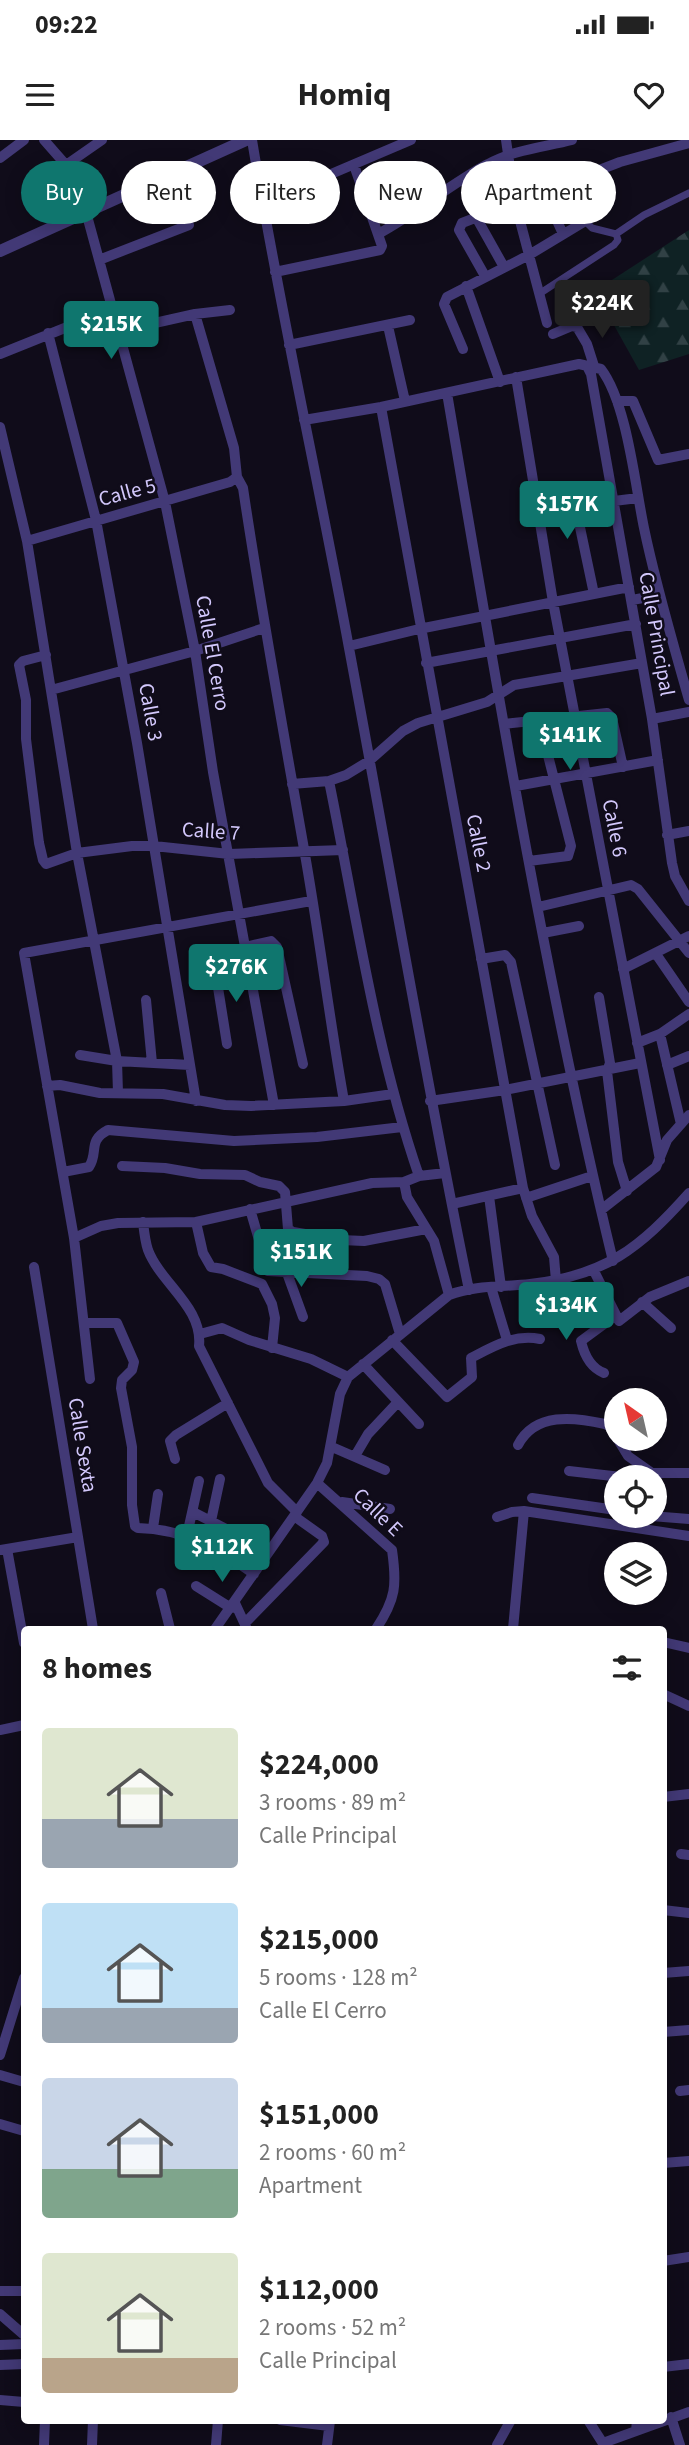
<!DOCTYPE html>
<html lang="en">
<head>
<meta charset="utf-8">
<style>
  :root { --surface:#fff; --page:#f2f2f2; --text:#222; --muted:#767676; --accent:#0f766e }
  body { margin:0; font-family:"Source Sans 3",sans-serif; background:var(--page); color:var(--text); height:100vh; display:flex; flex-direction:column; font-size:26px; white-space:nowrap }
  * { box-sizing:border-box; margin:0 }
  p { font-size:23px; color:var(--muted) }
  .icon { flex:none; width:38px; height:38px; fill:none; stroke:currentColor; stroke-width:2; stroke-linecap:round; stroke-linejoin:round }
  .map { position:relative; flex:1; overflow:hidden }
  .side { position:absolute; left:21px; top:1486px; width:646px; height:798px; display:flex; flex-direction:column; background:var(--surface); border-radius:7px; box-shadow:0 4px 18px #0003 }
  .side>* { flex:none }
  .banner { position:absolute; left:21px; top:21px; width:648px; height:63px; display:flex; gap:14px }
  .needle { width:46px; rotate:326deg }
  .controls { position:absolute; left:604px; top:1248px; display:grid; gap:14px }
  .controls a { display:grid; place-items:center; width:63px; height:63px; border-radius:50%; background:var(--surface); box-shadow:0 4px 18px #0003; font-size:35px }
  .price { position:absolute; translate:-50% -60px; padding:0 16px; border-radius:7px; background:var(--accent); color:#fff; font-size:23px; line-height:46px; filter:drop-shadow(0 2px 4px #0008) }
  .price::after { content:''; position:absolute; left:50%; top:42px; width:21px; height:16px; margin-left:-10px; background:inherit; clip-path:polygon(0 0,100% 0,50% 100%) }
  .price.selected { background:#222; color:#fff }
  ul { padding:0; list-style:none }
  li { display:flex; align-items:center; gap:21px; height:175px; padding:0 21px }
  li span { display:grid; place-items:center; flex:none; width:196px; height:140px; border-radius:7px; color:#555 }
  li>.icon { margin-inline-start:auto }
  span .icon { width:84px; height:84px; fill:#fffc; stroke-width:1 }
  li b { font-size:30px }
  h2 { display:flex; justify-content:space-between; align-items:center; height:84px; padding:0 21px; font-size:30px }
  .chip { padding:0 24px; border-radius:32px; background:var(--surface); box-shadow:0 4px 18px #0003; font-size:24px; line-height:63px }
  .chip.selected { background:var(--accent); color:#fff }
  .status { display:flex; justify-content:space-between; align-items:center; height:49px; padding:0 35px; background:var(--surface); direction:ltr }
  .status svg { height:19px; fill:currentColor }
  header { display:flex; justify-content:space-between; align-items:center; height:91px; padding:0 21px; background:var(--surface); font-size:32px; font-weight:700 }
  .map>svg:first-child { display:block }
  .forest { fill:url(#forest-firs) }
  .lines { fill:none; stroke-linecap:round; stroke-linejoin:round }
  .pedestrian { stroke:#423976; stroke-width:7 }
  .minor { stroke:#423976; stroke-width:10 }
  .tertiary { stroke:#423976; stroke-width:12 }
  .labels { text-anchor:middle; stroke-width:5; stroke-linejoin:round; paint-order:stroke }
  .street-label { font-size:21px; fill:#d3c8fc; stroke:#100c1a }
</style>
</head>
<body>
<div class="status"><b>09:22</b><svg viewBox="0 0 49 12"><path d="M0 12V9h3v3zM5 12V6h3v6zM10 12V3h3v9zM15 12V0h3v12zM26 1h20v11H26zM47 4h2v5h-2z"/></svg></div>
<header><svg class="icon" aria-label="menu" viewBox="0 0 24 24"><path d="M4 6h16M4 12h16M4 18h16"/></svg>Homiq<svg class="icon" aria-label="heart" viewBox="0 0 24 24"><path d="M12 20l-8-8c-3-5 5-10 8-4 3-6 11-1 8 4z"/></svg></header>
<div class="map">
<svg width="689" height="2305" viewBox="0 0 689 2305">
  <defs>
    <pattern id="forest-firs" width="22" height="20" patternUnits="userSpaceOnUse" patternTransform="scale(1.75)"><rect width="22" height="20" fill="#0f2224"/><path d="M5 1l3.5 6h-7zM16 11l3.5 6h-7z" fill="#314145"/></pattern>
  </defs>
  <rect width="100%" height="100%" fill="#100c1a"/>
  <path class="forest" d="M689,90V214L639,230L595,151Z"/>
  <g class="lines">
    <path class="pedestrian" d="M585,81L592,88L616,94L644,75L689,53
      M539,154L614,105L618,100L616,94"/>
    <path class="minor" d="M44,0L66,25L86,72L165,362L195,511L213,632L274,965
      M252,0C280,170 318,339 349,508C389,722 425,937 469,1150
      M506,0L515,62L547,183
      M0,18L24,0
      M66,25L102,0
      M544,52L563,94
      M263,63L411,0
      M476,77L504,127
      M378,94C417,73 450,44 488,24C513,10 545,7 572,0
      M99,120L189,85
      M275,132L380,110L382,106L354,25
      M485,136L459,90L462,83L620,22L689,3
      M466,146L500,242
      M195,174L234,308L237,337L243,348C261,469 283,589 304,709C319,793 329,877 344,961
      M388,186L405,261
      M119,191L195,174L230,170
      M48,193L96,380L137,603L196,961
      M553,194L572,186L577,187L587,204L594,226
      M289,205L410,180
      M463,209L444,164L447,157L529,115L592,77
      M0,214L112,169
      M588,228L591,234L652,579L672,723L675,736L689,761
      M516,237L553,462L660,1020
      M447,253C496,543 544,835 613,1121
      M617,261H633L658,320L689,314
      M381,267L523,1048L532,1076L554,1117L556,1141
      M304,280L381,267L579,224L601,229C627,263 635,345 644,388C656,446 673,503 689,560
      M0,287L27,401L77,713L117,921L118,953
      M536,355L566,350L573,354L594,454
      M614,361L638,358
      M27,401L230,342L237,337
      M632,460L659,455
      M349,506L419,489L629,447
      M46,515L23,521L19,525L26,560V599L39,703L43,720L46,724L77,713L132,706H154L229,714L343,710
      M426,523L636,484
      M51,550L195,511L264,488
      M652,579L689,572
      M504,584L607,573L612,578L623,627
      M329,641C356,774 375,908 419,1036
      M292,644L329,641L346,635L369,621L403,591L418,583L487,562L514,545L642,523
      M516,646L658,620
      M667,695L689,691
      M529,721L568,716L571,706L539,580
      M538,767L631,745L638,749L689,813
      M543,793L579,786
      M245,807L271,801L277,807L303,924
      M656,814L689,862
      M481,819L505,815L511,822L555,1025
      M623,829L689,796
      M599,857L610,923L607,931L618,1022L627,1051
      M146,860L152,923
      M660,894L681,984
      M637,903L660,894L689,874
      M227,904L216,835L223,831L248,827
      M80,915L117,921L190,925
      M667,925L689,916
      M47,946L60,945L100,953L163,954L225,965L251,966L344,961L393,954
      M430,961L505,950L640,923
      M122,1026L165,1028L200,1034L245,1035L260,1042L279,1046L285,1052L288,1089L293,1092L341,1100L364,1101L426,1089
      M63,1032L89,1027C99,1012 87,1001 108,990L234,1001L317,997L402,987
      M404,1042L407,1057L434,1101L449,1155
      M489,1056L501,1147
      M526,1058L592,1036
      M452,1064L523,1048
      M250,1069L268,1131L367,1136L379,1139L385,1144L400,1194
      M601,1070L656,1027L667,1000L689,975
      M143,1082C144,1091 145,1101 148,1110C161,1144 203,1167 199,1206L268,1343L297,1372
      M196,1082L203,1113L211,1127L223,1129L262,1144L272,1164L275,1178L272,1208
      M74,1098L101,1086L118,1083L196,1082L372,1043L404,1042L419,1036L445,1033
      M34,1127L93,1489
      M594,1131L619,1181L650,1157L689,1141
      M287,1133L303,1177
      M491,1147L507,1200
      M642,1162L671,1188
      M85,1183H117L134,1222L132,1230L122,1240L121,1248L132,1307V1365L135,1386L138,1388C183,1389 218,1408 254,1434
      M200,1194L222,1188L249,1200L311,1219L348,1237
      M392,1200L447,1257L472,1237L471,1218C494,1206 514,1194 540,1199
      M363,1224L419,1284
      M604,1233C591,1228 584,1214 581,1201L615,1176
      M90,1239L74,1098L24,813L311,761
      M617,1298L628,1316L652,1333H689
      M518,1305C535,1272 574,1277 605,1284L611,1287L616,1296
      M332,1307L385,1330
      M355,1316L368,1294L398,1262
      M175,1319L170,1301L176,1295L228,1263
      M569,1331L621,1337
      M317,1343L392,1410C397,1445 396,1459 376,1489
      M532,1358L616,1370
      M342,1362L390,1369
      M193,1372L230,1391
      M651,1376L689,1379
      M497,1377L512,1372L524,1371L689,1396
      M211,1381L220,1339
      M153,1388L158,1354
      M187,1395L199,1341
      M7,1409L24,1503
      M0,1410L78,1397
      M196,1446L231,1468
      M161,1453L170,1489
      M235,1463L247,1489
      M245,1483L324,1402L322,1396L294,1376
      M215,1489L317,1343L327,1323L340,1254L348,1237L449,1155C474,1145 504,1147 530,1144C605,1136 640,1108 689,1053
      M513,1489L524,1371
      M663,1502L689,1508
      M663,1554L689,1566
      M0,1590L24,1585
      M663,1657L689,1654
      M681,1714L689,1715
      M663,1770L689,1773
      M663,1833L689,1831
      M663,1892L689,1890
      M0,1915L24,1838
      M0,1935L24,1942
      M680,1951L689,1950
      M0,1984L24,1991
      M663,2023L689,2021
      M663,2121L689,2117
      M0,2151H24
      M0,2174L24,2195
      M0,2205L24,2204
      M0,2225L24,2224
      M663,2227L689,2224
      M0,2260L24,2262
      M671,2277L680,2305
      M280,2280L329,2286
      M588,2280L604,2305
      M636,2291L689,2272
      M603,2303L636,2291L637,2280
      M44,2305L45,2280
      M92,2305L93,2280
      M216,2305L218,2280
      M327,2305L330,2281
      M497,2305L511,2280"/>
    <path class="tertiary" d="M0,111L246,0"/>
  </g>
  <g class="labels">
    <g class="street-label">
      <text transform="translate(127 352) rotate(-15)" y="7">Calle 5</text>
      <text transform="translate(657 494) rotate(80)" y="7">Calle Principal</text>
      <text transform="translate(213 513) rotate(80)" y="7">Calle El Cerro</text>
      <text transform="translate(151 572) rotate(80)" y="7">Calle 3</text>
      <text transform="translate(615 688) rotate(79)" y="7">Calle 6</text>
      <text transform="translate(211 691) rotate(4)" y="7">Calle 7</text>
      <text transform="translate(479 703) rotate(79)" y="7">Calle 2</text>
      <text transform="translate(83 1305) rotate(81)" y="7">Calle Sexta</text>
      <text transform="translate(378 1372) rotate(44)" y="7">Calle E</text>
    </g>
  </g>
</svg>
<div class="controls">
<a><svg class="needle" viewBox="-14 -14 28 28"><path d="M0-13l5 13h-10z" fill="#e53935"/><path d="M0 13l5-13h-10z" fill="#767676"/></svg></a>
<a><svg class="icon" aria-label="locate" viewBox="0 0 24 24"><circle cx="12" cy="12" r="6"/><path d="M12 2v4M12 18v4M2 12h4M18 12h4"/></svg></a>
<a><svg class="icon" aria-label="layers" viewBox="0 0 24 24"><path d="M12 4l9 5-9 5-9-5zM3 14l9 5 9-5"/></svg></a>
</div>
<b class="price selected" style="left:602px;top:200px">$224K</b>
<b class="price" style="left:111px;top:221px">$215K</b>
<b class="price" style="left:567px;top:401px">$157K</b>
<b class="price" style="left:570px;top:632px">$141K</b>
<b class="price" style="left:236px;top:864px">$276K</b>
<b class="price" style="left:301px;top:1149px">$151K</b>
<b class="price" style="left:566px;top:1202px">$134K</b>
<b class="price" style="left:222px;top:1444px">$112K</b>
<div class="banner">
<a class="chip selected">Buy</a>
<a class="chip">Rent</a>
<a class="chip">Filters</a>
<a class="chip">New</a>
<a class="chip">Apartment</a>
</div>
<section class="side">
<h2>8 homes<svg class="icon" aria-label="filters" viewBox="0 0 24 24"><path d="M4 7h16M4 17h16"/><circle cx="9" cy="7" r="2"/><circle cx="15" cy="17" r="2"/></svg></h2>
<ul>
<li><span style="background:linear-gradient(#dfe7d0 65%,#9aa5b1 0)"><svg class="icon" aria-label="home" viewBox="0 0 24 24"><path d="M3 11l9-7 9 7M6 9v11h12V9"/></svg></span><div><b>$224,000</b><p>3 rooms · 89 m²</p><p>Calle Principal</p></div></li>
<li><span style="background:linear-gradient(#bfe0f5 75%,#9aa5b1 0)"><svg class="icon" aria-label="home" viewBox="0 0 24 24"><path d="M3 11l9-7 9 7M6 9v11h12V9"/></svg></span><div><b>$215,000</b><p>5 rooms · 128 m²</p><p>Calle El Cerro</p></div></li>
<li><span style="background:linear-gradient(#c9d6e8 65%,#7fa58c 0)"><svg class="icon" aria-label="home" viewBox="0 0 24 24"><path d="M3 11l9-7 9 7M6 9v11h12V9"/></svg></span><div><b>$151,000</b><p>2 rooms · 60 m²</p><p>Apartment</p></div></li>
<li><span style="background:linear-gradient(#dfe7d0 75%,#b9a48a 0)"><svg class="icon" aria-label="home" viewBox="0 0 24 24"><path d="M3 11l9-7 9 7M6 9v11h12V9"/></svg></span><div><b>$112,000</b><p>2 rooms · 52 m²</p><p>Calle Principal</p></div></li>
</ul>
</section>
</div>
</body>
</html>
